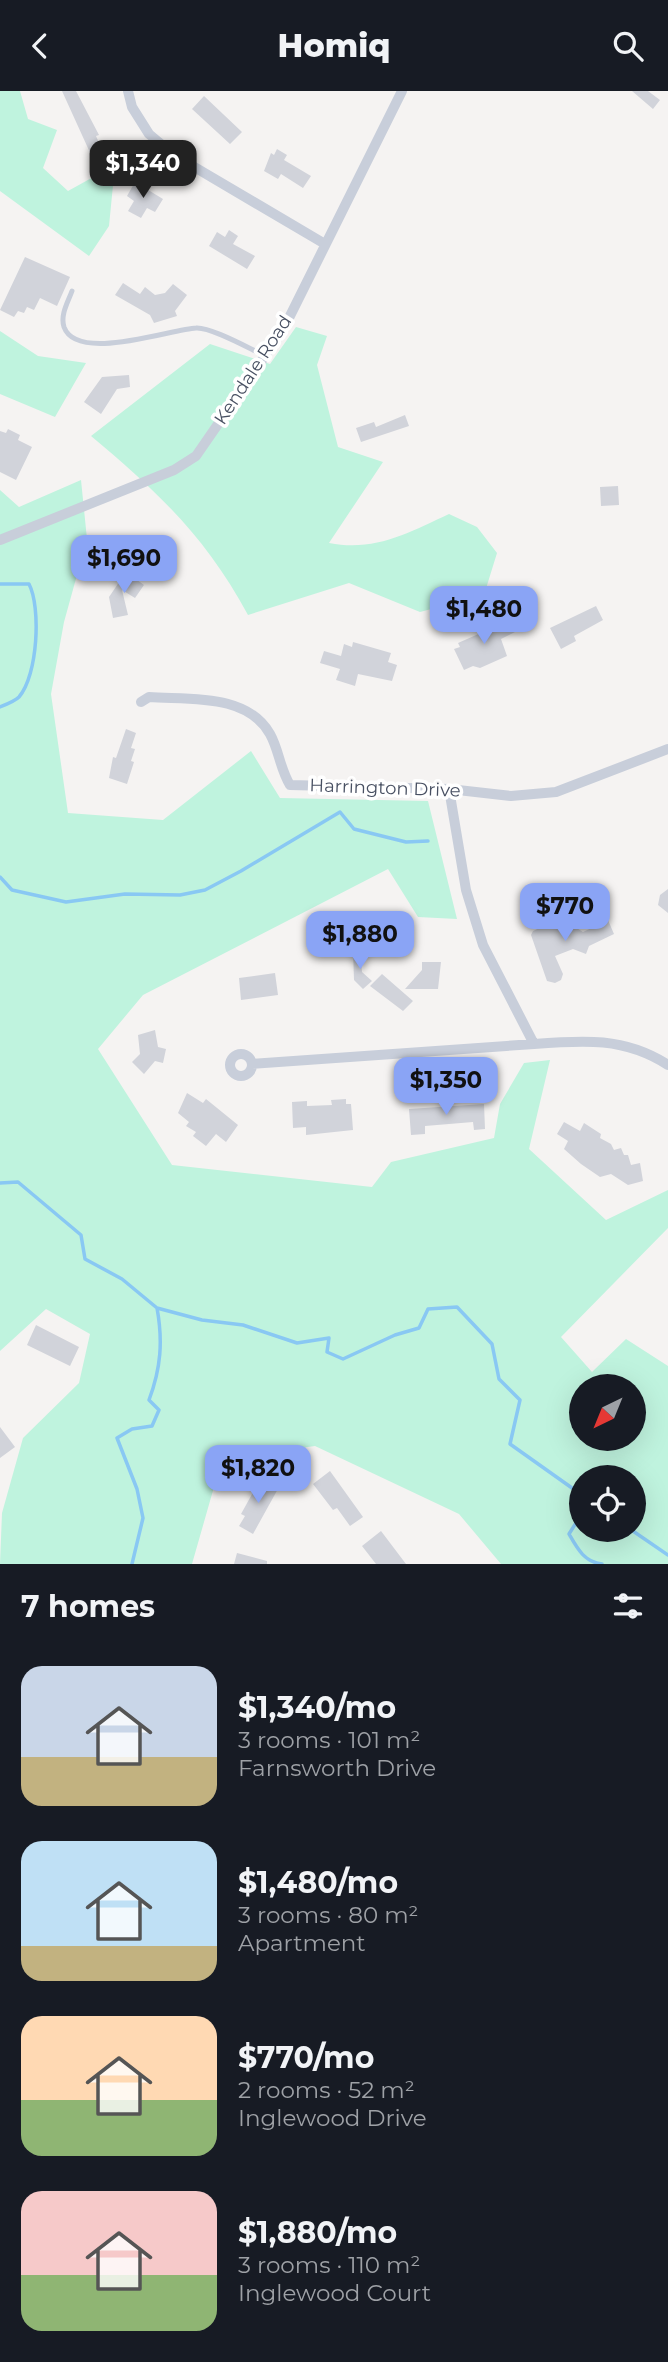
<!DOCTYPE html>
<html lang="en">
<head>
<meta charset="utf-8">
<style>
  :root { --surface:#171b24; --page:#242831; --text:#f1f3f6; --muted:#9ea1a6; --accent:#8aa4f5 }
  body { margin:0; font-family:Montserrat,sans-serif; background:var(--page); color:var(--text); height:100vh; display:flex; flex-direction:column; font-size:26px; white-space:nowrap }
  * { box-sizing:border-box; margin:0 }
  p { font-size:23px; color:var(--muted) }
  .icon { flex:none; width:38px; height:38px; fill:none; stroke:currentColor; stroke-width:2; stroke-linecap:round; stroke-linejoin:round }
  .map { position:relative; height:1473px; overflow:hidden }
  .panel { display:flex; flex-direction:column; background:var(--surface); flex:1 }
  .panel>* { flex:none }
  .needle { width:46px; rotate:223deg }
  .controls { position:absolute; left:569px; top:1283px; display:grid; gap:14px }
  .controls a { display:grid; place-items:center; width:77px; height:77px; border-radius:50%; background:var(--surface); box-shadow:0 7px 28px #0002; font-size:35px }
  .price { position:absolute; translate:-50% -60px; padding:0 16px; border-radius:14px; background:var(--accent); color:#111; font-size:23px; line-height:46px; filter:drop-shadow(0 2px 4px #0008) }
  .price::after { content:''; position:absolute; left:50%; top:42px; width:21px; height:16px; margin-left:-10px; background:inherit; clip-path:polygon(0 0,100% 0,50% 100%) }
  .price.selected { background:#222; color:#fff }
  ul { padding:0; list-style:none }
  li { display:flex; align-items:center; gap:21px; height:175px; padding:0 21px }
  li span { display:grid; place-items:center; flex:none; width:196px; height:140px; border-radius:21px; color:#555 }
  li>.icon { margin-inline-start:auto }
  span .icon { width:84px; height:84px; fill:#fffc; stroke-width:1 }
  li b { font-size:30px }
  h2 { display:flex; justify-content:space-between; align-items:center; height:84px; padding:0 21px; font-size:30px }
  header { display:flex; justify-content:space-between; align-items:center; height:91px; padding:0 21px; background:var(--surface); font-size:32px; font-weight:800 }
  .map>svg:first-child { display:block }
  .green { fill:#bff3de; fill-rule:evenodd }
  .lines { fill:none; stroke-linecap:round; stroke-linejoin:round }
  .stream { stroke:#89c8f3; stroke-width:3.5 }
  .building { fill:#d1d3da }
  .lane { stroke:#c8ceda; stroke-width:5 }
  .street { stroke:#c8ceda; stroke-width:10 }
  .labels { text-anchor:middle; stroke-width:7; stroke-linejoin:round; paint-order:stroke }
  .street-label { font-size:18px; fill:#485062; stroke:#fff }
</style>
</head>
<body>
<header><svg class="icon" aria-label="back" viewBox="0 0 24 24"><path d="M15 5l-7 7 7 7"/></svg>Homiq<svg class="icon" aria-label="search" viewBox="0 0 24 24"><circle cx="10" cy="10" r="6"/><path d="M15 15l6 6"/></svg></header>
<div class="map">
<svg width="668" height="1473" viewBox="0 0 668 1473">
  <rect width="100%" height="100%" fill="#f5f3f2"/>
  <path class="green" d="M0,0H20L28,28L57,39L43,77L68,100L115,74L109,135L89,165L0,100Z
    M296,236L327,245L317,274L338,356L383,371L329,452C375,461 408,442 449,423L477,436L497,462L484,504L420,521L349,492L248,524C206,446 158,401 91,345L210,253L270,273Z
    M0,240L38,265L86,272L55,326L0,303Z
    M81,389L87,448L64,531L51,603L68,722L163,729L251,660L280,707L428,710L457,828L418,826L388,778L143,904L98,958L172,1074L372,1096L391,1071L494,1047L500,1013L524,972L550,969L529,1058L606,1129L668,1099V1137L561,1246L592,1281L626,1248L668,1275V1473H501L459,1423L315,1355L222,1368L192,1473H0L2,1422L23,1347L79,1292L90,1243L46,1218L0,1260V399L19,416ZM581,1295H634V1348H581ZM581,1386H634V1438H581Z"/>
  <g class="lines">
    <path class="stream" d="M0,493H29C41,516 38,584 19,606C15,610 5,614 0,616
      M0,786L12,799L66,811L125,803L180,804L205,799L241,780L340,721L354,738L406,751L428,750
      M0,1092L18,1091L81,1144L85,1168L122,1188L157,1217L202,1229L243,1234L297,1252L329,1247L327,1261L343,1268L395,1244L419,1237L428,1218L457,1216L492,1253L499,1288L520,1309L510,1353L572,1397L581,1399
      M581,1424L569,1443C577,1457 584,1471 602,1473
      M630,1438L668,1464
      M132,1473L143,1427L137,1398L117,1347L132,1338L152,1335L159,1319L149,1309C161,1277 163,1250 157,1217"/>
  </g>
  <path class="building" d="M62,0H76L99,44L96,45L103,61L92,66Z
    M632,0H648L660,9L653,18Z
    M204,5L242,41L230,53L192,18Z
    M277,58L287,64L284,69L311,85L303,97L281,83L278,88L264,80L271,62L274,64Z
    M135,91L163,108L155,121L147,117L141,127L128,120L134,110L127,105Z
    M229,139L238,145L233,153L255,165L247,178L209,155L217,141L225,146Z
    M25,166L70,186L57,215L40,207L34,219L27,216L24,222L18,220L14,226L0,219Z
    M123,192L140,203L145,196L155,204L165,202L173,193L187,204L175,220L177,225L154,232L150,224L115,204Z
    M129,284L130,296L117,298L101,323L84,311L102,286Z
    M405,324L409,335L361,351L356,337L374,331L376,336Z
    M8,338L20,344L18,349L32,356L16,389L0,381V340L6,342Z
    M618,395L619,414L601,415L600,396Z
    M126,481L144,494L135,507L122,499L128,524L113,527L109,506Z
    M596,515L603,529L574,545L576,550L561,558L550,537Z
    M494,531L496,537L513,531L517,540L501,548L507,565L480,577L473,575L464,579L454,558L460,556L458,552L483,541L481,537Z
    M353,551L391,562L388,571L397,574L392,590L358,583L355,595L336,589L340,578L320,572L324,560L341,565L344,553L352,556Z
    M126,638L136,642L131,657L135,658L131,670L134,671L127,693L109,687L113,666L116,667Z
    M668,798V822L658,814L660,804Z
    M561,827L583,841L608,829L614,843L589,855L586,863L573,858L555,865L563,883L561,889L555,892L547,890L531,844L533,840Z
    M353,859H360L362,881L372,890L363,898L354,889Z
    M422,871H441L438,898H405L422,879Z
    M275,882L278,904L241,909L239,887Z
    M382,883L413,910L403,920L370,895Z
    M155,939L158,956L166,958L163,972L155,970L144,983L132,971L140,963L138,944Z
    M187,1002L203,1012L206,1008L238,1034L226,1051L216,1043L206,1055L193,1045L196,1041L186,1035L189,1031L178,1022Z
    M346,1008V1013H351L353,1039L306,1044V1036L293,1037L292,1011L307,1010V1015L332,1014L331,1009Z
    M484,1013L485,1038L474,1039L473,1031L425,1035V1043L411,1044L409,1018Z
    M564,1031L580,1040L584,1032L601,1043L600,1047L611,1053L614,1059L621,1057L624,1064H628L631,1074L640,1072L643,1090L628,1094L611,1083L600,1086L581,1073L564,1058L568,1050L557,1043Z
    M36,1234L79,1256L70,1275L27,1254Z
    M0,1336L15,1356L0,1367Z
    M330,1380L363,1426L350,1435L337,1417L333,1419L313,1393Z
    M261,1387L279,1396L253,1443L239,1435L245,1425L241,1423Z
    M381,1440L406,1473H376L362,1455Z
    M237,1462L267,1470V1473H234Z"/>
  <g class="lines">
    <path class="lane" d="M72,200C68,211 60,224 64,236C77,272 171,238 196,237C211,236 250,258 266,265"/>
    <path class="street" d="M128,0L132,16L149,43L174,64L325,153
      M0,449L174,379L196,365L283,239L402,0
      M141,611L149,606C189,609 247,602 270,643C279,659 280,678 290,694L449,698L511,705L556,701L668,658
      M449,698L466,799L483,854L534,953C583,949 625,946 668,974
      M230 974a11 11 0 1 1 22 0a11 11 0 1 1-22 0Z
      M252,973L534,953"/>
  </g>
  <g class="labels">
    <g class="street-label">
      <text transform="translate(253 279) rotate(-57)" y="6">Kendale Road</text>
      <text transform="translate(385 697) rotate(2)" y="6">Harrington Drive</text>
    </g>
  </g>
</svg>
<div class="controls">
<a><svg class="needle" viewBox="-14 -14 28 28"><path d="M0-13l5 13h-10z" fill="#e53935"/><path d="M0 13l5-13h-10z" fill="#9ea1a6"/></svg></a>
<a><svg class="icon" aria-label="locate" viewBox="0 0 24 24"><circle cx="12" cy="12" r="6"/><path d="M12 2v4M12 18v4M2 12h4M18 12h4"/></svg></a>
</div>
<b class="price selected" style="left:143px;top:109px">$1,340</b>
<b class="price" style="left:124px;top:504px">$1,690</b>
<b class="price" style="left:484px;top:555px">$1,480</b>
<b class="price" style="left:565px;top:852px">$770</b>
<b class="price" style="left:360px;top:880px">$1,880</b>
<b class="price" style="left:446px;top:1026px">$1,350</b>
<b class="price" style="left:258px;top:1414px">$1,820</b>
</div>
<section class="panel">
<h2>7 homes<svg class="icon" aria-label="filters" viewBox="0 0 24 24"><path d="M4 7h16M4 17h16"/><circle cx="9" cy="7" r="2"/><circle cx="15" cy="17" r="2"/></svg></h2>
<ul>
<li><span style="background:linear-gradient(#c9d6e8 65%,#c2b280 0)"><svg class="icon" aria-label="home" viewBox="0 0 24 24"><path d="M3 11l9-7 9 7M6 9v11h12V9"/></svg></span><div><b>$1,340/mo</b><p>3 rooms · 101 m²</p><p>Farnsworth Drive</p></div></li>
<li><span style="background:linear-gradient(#bfe0f5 75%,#c2b280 0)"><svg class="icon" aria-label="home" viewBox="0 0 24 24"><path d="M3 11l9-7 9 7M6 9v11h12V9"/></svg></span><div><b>$1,480/mo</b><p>3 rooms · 80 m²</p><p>Apartment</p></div></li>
<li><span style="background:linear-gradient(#ffd9b3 60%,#8fb573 0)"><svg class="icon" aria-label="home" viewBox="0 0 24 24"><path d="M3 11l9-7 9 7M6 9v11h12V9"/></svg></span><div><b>$770/mo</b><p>2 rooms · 52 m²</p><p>Inglewood Drive</p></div></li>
<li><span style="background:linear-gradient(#f6c9c9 60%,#8fb573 0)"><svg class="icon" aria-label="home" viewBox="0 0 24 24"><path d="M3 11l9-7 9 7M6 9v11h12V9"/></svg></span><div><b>$1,880/mo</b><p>3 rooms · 110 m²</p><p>Inglewood Court</p></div></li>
</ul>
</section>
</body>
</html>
